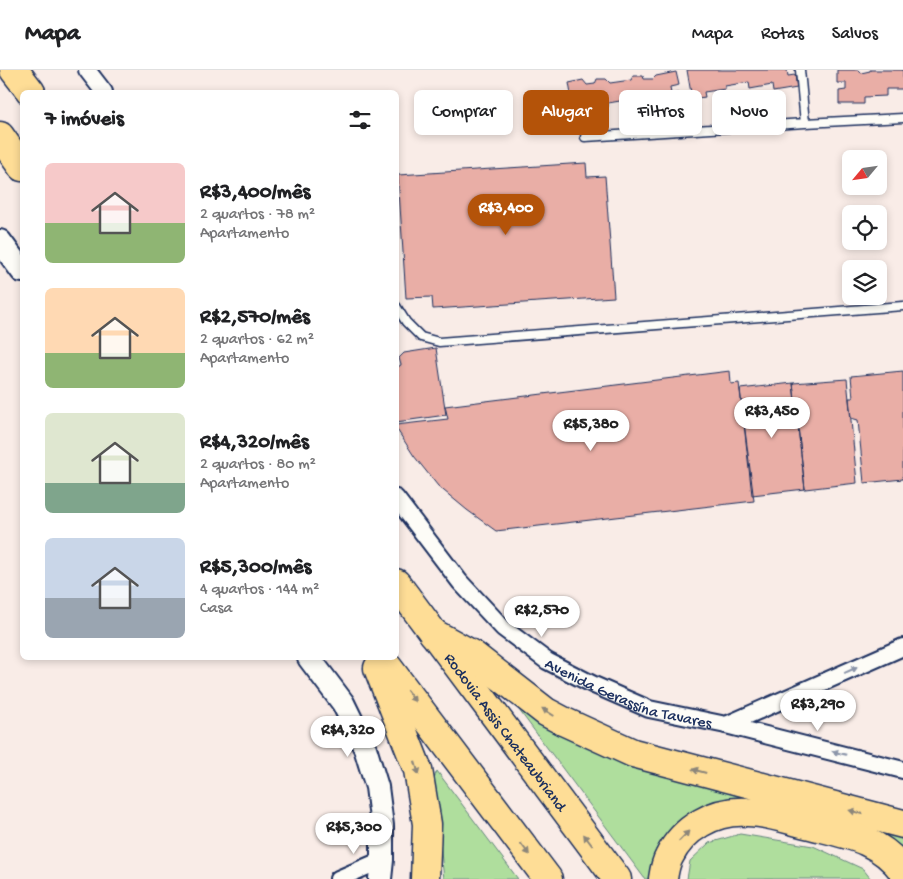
<!DOCTYPE html>
<html lang="pt">
<head>
<meta charset="utf-8">
<style>
  :root { --surface:#fff; --page:#f6f6f6; --text:#202124; --muted:#757577; --line:#e0e0e0; --accent:#b45309 }
  body { margin:0; font-family:"Gochi Hand",sans-serif; background:var(--page); color:var(--text); height:100vh; display:flex; flex-direction:column; font-size:19px; white-space:nowrap }
  * { box-sizing:border-box; margin:0 }
  p { font-size:16px; color:var(--muted) }
  .icon { flex:none; width:28px; height:28px; fill:none; stroke:currentColor; stroke-width:2; stroke-linecap:round; stroke-linejoin:round }
  .map { position:relative; flex:1; overflow:hidden }
  .side { position:absolute; left:20px; top:20px; width:379px; height:570px; display:flex; flex-direction:column; background:var(--surface); border-radius:8px; box-shadow:0 2px 8px #0003 }
  .side>* { flex:none }
  .banner { position:absolute; left:414px; top:20px; width:414px; height:45px; display:flex; gap:10px }
  .needle { width:32px; rotate:241deg }
  .buttons { position:absolute; left:842px; top:80px; display:grid; gap:10px }
  .buttons a { display:grid; place-items:center; width:45px; height:45px; border-radius:8px; background:var(--surface); box-shadow:0 2px 8px #0003; font-size:25px }
  .price { position:absolute; translate:-50% -42px; padding:0 11px; border-radius:18px; background:#fff; color:#222; font-size:16px; line-height:32px; filter:drop-shadow(0 1px 2px #0008) }
  .price::after { content:''; position:absolute; left:50%; top:30px; width:15px; height:11px; margin-left:-8px; background:inherit; clip-path:polygon(0 0,100% 0,50% 100%) }
  .price.current { background:var(--accent); color:#fff }
  ul { padding:0; list-style:none }
  li { display:flex; align-items:center; gap:15px; height:125px; padding:0 25px }
  li span { display:grid; place-items:center; flex:none; width:140px; height:100px; border-radius:8px; color:#555 }
  li>.icon { margin-inline-start:auto }
  span .icon { width:60px; height:60px; fill:#fffc; stroke-width:1 }
  li b { font-size:21px }
  h2 { display:flex; justify-content:space-between; align-items:center; height:60px; padding:0 25px; font-size:21px }
  .pill { padding:0 18px; border-radius:8px; background:var(--surface); box-shadow:0 2px 8px #0003; font-size:18px; line-height:45px }
  .pill.current { background:var(--accent); color:#fff }
  header { display:flex; align-items:center; gap:30px; box-sizing:border-box; height:70px; padding:0 25px; background:var(--surface); border-bottom:1px solid var(--line) }
  header strong { font-size:24px }
  nav { display:flex; gap:28px; margin-inline-start:auto; font-size:18px }
  .map>svg:first-child { display:block }
  .green { fill:#afde9d; stroke:#65867e }
  .building { fill:#e9aea6; stroke:#1b2f5e }
  .lines { fill:none; stroke-linecap:round; stroke-linejoin:round }
  .service-casing { stroke:#1b2f5e; stroke-width:11 }
  .minor-casing { stroke:#1b2f5e; stroke-width:20 }
  .secondary-casing { stroke:#1b2f5e; stroke-width:26 }
  .motorway-casing { stroke:#1b2f5e; stroke-width:31 }
  .service { stroke:#fdfcf7; stroke-width:8 }
  .minor { stroke:#fdfcf7; stroke-width:16 }
  .secondary { stroke:#fdfcf7; stroke-width:22 }
  .motorway { stroke:#fedd96; stroke-width:28 }
  .oneway { fill:#8c96aa }
  .oneway2 { fill:#8c867a }
  .labels { text-anchor:middle; stroke-width:4.5; stroke-linejoin:round; paint-order:stroke }
  .street-label { font-size:16px; fill:#1b2f5e; stroke:#fdfcf7 }
</style>
</head>
<body>
<header>
<strong>Mapa</strong>
<nav><a>Mapa</a><a>Rotas</a><a>Salvos</a></nav>
</header>
<div class="map">
<svg width="903" height="809" viewBox="0 0 903 809">
  <rect width="100%" height="100%" fill="#f9ece7"/>
  <filter id="ink" filterUnits="userSpaceOnUse"><feTurbulence type="fractalNoise" baseFrequency=".02" numOctaves="2"/><feDisplacementMap in="SourceGraphic" scale="10" xChannelSelector="R" yChannelSelector="G"/><feConvolveMatrix kernelMatrix="1 2 1 2 8 2 1 2 1" color-interpolation-filters="sRGB"/></filter>
  <g filter="url(#ink)">
    <path class="green" d="M513,632L903,764V788L720,736L651,809H645Z
      M437,701L518,809H444L433,710Z
      M740,764L813,776L863,799L871,809H687L690,791L709,773Z"/>
    <path class="building" d="M687,0H787L788,6L795,5L797,18L773,22L772,15L750,19L749,12L725,16V19L704,22L705,27L692,29Z
      M837,0H858L861,3L870,1V0H903V19H886V26L864,27V34H839V21L846,20V13H837Z
      M676,2L679,15L670,17L671,24L678,23L680,36L656,40L655,33L633,36L632,29L608,33V37L587,40L588,44L575,47L569,13L583,10L587,15L595,14L597,9H606L610,13L631,10L633,6H643L644,9H653L656,6Z
      M586,93L587,107L605,106L614,227L433,239L432,227L406,228L398,105Z
      M436,278L446,345L396,352V298L401,295L399,288L404,283Z
      M730,301L731,314L739,313L754,431L496,461L467,440L438,416L414,386L396,358V355L448,349L445,336Z
      M903,301V409L864,413L858,350L851,348L849,328H853L851,306Z
      M847,309L857,413L805,419L793,313Z
      M793,313L805,419L752,425L740,319Z"/>
    <g class="lines">
      <defs>
        <path id="service" d="M800,0L805,53
          M585,67L805,53L903,48
          M396,236L406,252L421,267L439,272L903,236"/>
        <g id="minor">
          <path d="M87,0L104,22"/>
          <path id="s1" d="M396,428L460,512L503,558L547,591L594,615L649,639L726,655L903,700"/>
          <path d="M726,655L903,577"/>
          <path d="M338,809L382,790"/>
        </g>
        <path id="secondary" d="M0,171L22,201
          M309,588L343,633L365,678L377,717L382,756V790L380,809"/>
        <g id="motorway">
          <path d="M14,0L31,22"/>
          <path d="M0,66L22,97"/>
          <path id="s2" d="M396,513L617,809"/>
          <path d="M433,563L473,585L546,642L565,652L633,683L903,754"/>
          <path d="M381,588L548,809"/>
          <path d="M378,598L418,700L427,754L425,809"/>
          <path d="M663,809C664,802 665,794 669,787C683,758 714,740 747,742C768,742 789,750 810,755C846,764 880,769 903,801"/>
        </g>
      </defs>
      <use href="#service" class="service-casing"/>
      <use href="#minor" class="minor-casing"/>
      <use href="#secondary" class="secondary-casing"/>
      <use href="#motorway" class="motorway-casing"/>
      <use href="#service" class="service"/>
      <use href="#minor" class="minor"/>
      <use href="#secondary" class="secondary"/>
      <use href="#motorway" class="motorway"/>
    </g>
    <defs><path id="oneway-solid" d="M-6-.8H1V-3.2L6.5 0L1 3.2V.8H-6Z" transform="scale(1.25)"/></defs>
    <g class="oneway">
      <use href="#oneway-solid" transform="translate(851 600) rotate(-24)"/>
      <use href="#oneway-solid" transform="translate(839 683) rotate(-166)"/>
    </g>
    <g class="oneway2">
      <use href="#oneway-solid" transform="translate(411 626) rotate(53)"/>
      <use href="#oneway-solid" transform="translate(548 642) rotate(-148)"/>
      <use href="#oneway-solid" transform="translate(417 698) rotate(73)"/>
      <use href="#oneway-solid" transform="translate(699 701) rotate(-165)"/>
      <use href="#oneway-solid" transform="translate(856 742) rotate(-165)"/>
      <use href="#oneway-solid" transform="translate(684 766) rotate(-46)"/>
      <use href="#oneway-solid" transform="translate(588 770) rotate(-127)"/>
      <use href="#oneway-solid" transform="translate(525 779) rotate(53)"/>
    </g>
  </g>
  <g class="labels">
    <g class="street-label">
      <text dy="6" stroke="none"><textPath href="#s1" startOffset="312">Avenida Gerassína Tavares</textPath></text>
      <text dy="6" stroke="none"><textPath href="#s2" startOffset="185">Rodovia Assis Chateaubriand</textPath></text>
    </g>
  </g>
</svg>
<div class="buttons">
<a><svg class="needle" viewBox="-14 -14 28 28"><path d="M0-13l5 13h-10z" fill="#e53935"/><path d="M0 13l5-13h-10z" fill="#757577"/></svg></a>
<a><svg class="icon" aria-label="locate" viewBox="0 0 24 24"><circle cx="12" cy="12" r="6"/><path d="M12 2v4M12 18v4M2 12h4M18 12h4"/></svg></a>
<a><svg class="icon" aria-label="layers" viewBox="0 0 24 24"><path d="M12 4l9 5-9 5-9-5zM3 14l9 5 9-5"/></svg></a>
</div>
<b class="price current" style="left:506px;top:166px">R$3,400</b>
<b class="price" style="left:772px;top:369px">R$3,450</b>
<b class="price" style="left:591px;top:382px">R$5,380</b>
<b class="price" style="left:542px;top:568px">R$2,570</b>
<b class="price" style="left:818px;top:662px">R$3,290</b>
<b class="price" style="left:348px;top:688px">R$4,320</b>
<b class="price" style="left:354px;top:785px">R$5,300</b>
<div class="banner">
<a class="pill">Comprar</a>
<a class="pill current">Alugar</a>
<a class="pill">Filtros</a>
<a class="pill">Novo</a>
</div>
<section class="side">
<h2>7 imóveis<svg class="icon" aria-label="filters" viewBox="0 0 24 24"><path d="M4 7h16M4 17h16"/><circle cx="9" cy="7" r="2"/><circle cx="15" cy="17" r="2"/></svg></h2>
<ul>
<li><span style="background:linear-gradient(#f6c9c9 60%,#8fb573 0)"><svg class="icon" aria-label="home" viewBox="0 0 24 24"><path d="M3 11l9-7 9 7M6 9v11h12V9"/></svg></span><div><b>R$3,400/mês</b><p>2 quartos · 78 m²</p><p>Apartamento</p></div></li>
<li><span style="background:linear-gradient(#ffd9b3 65%,#8fb573 0)"><svg class="icon" aria-label="home" viewBox="0 0 24 24"><path d="M3 11l9-7 9 7M6 9v11h12V9"/></svg></span><div><b>R$2,570/mês</b><p>2 quartos · 62 m²</p><p>Apartamento</p></div></li>
<li><span style="background:linear-gradient(#dfe7d0 70%,#7fa58c 0)"><svg class="icon" aria-label="home" viewBox="0 0 24 24"><path d="M3 11l9-7 9 7M6 9v11h12V9"/></svg></span><div><b>R$4,320/mês</b><p>2 quartos · 80 m²</p><p>Apartamento</p></div></li>
<li><span style="background:linear-gradient(#c9d6e8 60%,#9aa5b1 0)"><svg class="icon" aria-label="home" viewBox="0 0 24 24"><path d="M3 11l9-7 9 7M6 9v11h12V9"/></svg></span><div><b>R$5,300/mês</b><p>4 quartos · 144 m²</p><p>Casa</p></div></li>
</ul>
</section>
</div>
</body>
</html>
